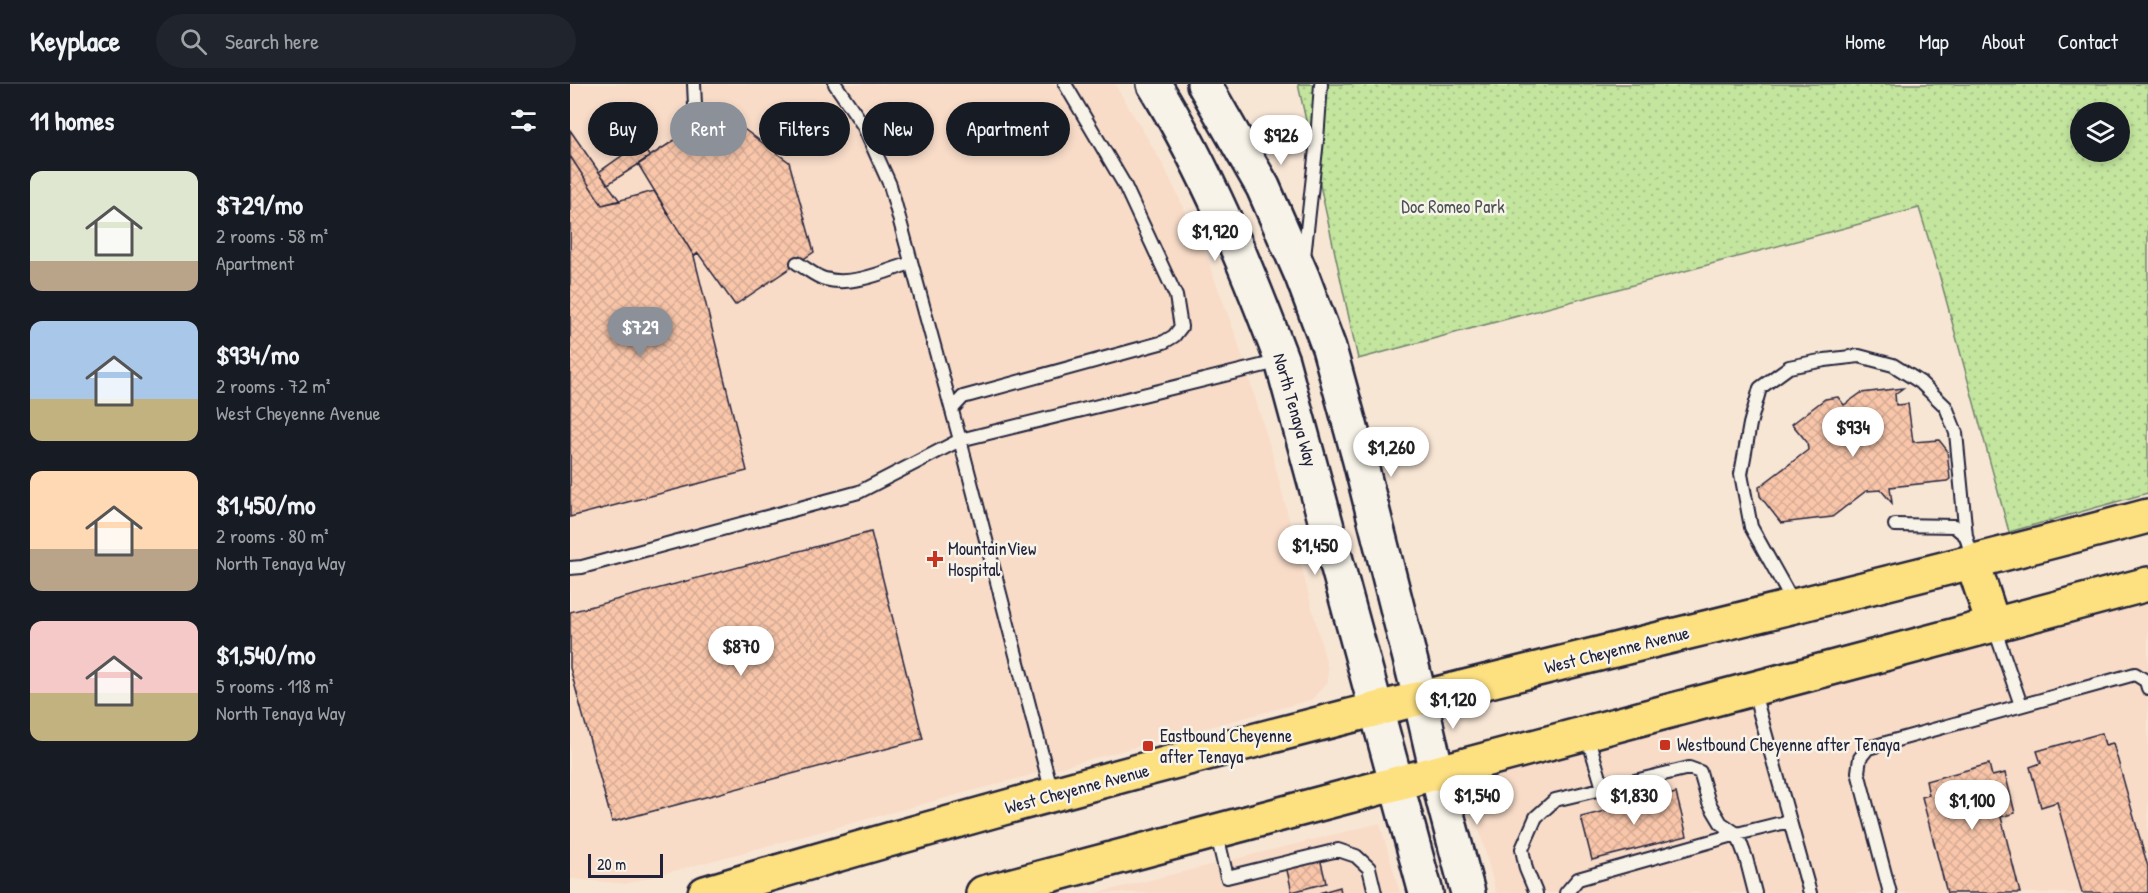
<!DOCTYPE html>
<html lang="en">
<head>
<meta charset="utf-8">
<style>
  :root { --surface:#171b24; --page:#20242c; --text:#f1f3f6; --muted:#9ea1a6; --line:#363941; --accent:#8c9099 }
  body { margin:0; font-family:"Patrick Hand",sans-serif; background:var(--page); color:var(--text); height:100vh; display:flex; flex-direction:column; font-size:22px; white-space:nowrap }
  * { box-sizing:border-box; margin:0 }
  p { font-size:20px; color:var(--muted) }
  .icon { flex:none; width:33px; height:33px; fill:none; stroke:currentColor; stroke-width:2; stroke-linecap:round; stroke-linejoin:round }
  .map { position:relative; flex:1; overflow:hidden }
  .details { display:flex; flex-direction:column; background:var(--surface); width:570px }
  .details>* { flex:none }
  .top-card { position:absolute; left:18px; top:18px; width:570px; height:54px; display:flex; gap:12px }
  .buttons { position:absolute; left:1500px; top:18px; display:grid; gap:12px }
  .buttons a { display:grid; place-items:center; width:60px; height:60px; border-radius:50%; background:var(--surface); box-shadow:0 3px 9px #0003; font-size:30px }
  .scale { position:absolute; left:18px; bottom:15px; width:75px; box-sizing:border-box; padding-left:6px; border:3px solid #22223b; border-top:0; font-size:16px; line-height:21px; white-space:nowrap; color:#22223b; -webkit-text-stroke:4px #f7f3e8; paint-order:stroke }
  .price { position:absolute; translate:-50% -51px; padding:0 14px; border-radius:21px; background:#fff; color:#222; font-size:20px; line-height:39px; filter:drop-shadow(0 2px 3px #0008) }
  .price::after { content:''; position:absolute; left:50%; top:36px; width:18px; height:14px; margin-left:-9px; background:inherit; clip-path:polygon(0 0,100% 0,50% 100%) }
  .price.selected { background:var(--accent); color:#fff }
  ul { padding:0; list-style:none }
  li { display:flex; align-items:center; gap:18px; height:150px; padding:0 30px }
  li span { display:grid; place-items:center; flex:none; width:168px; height:120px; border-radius:12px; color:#555 }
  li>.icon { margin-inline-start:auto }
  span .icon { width:72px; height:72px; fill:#fffc; stroke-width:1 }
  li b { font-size:26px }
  h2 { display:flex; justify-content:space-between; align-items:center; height:72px; padding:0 30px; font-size:26px }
  .pill { padding:0 21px; border-radius:27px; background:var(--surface); box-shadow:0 3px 9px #0003; font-size:21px; line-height:54px }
  .pill.selected { background:var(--accent); color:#fff }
  header { display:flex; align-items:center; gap:36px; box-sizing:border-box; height:84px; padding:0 30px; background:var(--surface); border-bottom:2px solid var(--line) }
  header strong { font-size:28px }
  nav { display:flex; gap:33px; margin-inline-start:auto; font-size:21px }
  .search { width:420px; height:54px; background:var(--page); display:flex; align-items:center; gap:15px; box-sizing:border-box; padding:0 21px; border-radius:33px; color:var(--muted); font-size:22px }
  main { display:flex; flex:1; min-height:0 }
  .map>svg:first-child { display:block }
  .built { fill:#f8dcc8 }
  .park { fill:url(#park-dots); stroke:#72846c; stroke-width:1.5; fill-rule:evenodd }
  .building { fill:url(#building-cross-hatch); stroke:#22223b; stroke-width:1.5 }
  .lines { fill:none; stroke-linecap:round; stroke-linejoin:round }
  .lane-casing { stroke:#22223b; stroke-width:16 }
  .secondary-casing { stroke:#22223b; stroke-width:38 }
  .primary-casing { stroke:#22223b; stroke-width:38 }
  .lane { stroke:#f7f3e8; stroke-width:12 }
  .secondary { stroke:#f7f3e8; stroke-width:33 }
  .primary { stroke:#fde080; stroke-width:33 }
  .poi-dot { fill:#c8321e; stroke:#f7f3e8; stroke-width:2 }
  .labels { text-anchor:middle; stroke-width:5; stroke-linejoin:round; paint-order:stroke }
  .park-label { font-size:18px; fill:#4a5354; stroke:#f7f3e8 }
  .street-label { font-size:18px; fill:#22223b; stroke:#f7f3e8 }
  .poi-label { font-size:18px; fill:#22223b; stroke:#f7f3e8; text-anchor:start }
</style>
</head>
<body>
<header>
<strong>Keyplace</strong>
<div class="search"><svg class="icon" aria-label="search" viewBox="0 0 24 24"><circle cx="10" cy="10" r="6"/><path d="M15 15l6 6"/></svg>Search here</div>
<nav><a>Home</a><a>Map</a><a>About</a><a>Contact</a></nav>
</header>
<main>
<section class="details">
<h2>11 homes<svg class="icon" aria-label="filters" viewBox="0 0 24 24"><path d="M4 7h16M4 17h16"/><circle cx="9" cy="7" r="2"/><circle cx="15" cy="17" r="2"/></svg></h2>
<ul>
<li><span style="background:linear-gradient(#dfe7d0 75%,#b9a48a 0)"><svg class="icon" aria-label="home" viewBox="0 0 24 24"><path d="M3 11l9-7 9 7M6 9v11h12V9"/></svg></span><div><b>$729/mo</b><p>2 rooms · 58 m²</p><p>Apartment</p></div></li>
<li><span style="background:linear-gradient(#a9c7e8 65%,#c2b280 0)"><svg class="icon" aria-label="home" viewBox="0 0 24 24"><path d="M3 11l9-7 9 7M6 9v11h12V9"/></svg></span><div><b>$934/mo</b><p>2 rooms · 72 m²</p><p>West Cheyenne Avenue</p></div></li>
<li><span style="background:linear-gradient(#ffd9b3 65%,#b9a48a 0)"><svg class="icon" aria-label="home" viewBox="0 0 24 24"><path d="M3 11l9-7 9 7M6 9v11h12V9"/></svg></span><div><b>$1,450/mo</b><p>2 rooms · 80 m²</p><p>North Tenaya Way</p></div></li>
<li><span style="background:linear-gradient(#f6c9c9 60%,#c2b280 0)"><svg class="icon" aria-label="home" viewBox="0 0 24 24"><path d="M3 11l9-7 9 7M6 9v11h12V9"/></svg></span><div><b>$1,540/mo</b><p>5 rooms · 118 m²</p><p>North Tenaya Way</p></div></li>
</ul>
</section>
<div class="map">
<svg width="1578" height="809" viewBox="0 0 1578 809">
  <defs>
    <pattern id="park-dots" width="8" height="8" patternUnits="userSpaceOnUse" patternTransform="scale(1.5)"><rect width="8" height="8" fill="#c3e59e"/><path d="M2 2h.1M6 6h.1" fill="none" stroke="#a7c489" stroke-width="1.8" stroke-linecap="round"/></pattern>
    <pattern id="building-cross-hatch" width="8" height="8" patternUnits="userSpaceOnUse" patternTransform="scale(1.5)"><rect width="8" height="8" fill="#f9c6aa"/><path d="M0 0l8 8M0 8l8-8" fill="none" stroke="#d5aa93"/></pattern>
  </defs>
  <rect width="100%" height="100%" fill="#f8e6d5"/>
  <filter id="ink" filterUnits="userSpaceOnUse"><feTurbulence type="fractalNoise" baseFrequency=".0167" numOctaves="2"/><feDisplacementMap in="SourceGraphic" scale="12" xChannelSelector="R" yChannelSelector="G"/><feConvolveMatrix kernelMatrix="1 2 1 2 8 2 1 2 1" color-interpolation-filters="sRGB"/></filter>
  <g filter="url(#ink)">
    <path class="built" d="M0,0H545L594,82L633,164L665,249L701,365L758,585V598L741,616L56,800L0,795Z
      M1578,519V809H926L897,700Z
      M810,739L830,809H527Z"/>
    <path class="park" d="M728,0H1578V409L1439,448L1368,186L1349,124L788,275ZM1510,28H1550V68H1510Z"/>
    <path class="building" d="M149,27L219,78L244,168L165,221L128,169L124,172L68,80Z
      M0,46L29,88L50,117L32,121L0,72Z
      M70,59L80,73L38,100L29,88Z
      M0,72L32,121L84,107L124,172L177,387L0,433Z
      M1333,304L1325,310L1326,321L1338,320L1343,358L1369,356L1377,366L1380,395L1377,397L1320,403L1322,419L1311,406L1296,407L1262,433L1211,439L1190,412L1189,403L1238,366L1237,358L1222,340L1255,315L1268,313L1274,321L1291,309Z
      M301,448L353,655L42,738L0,584V528Z
      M1532,649L1535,661L1543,659L1578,783V809H1512L1487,718L1471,723L1460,683L1471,679L1467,667Z
      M1419,680L1422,692L1435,689L1445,729L1431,733L1450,809H1377L1352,713L1359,711L1356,697Z
      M1106,709L1117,752L1022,776L1011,733Z
      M750,774L756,799L722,808L716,782Z
      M770,803L771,809H749Z"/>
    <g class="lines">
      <defs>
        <path id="lane" d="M124,0L125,21L129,41
          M265,0L293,41L320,101L390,356L482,709
          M734,173L747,56L751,0
          M227,179C236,184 246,193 255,195C282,203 316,187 341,179
          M382,325L393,313L594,258L604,252L611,243L606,212L554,100L495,0
          M1325,441L1384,442L1396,452
          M0,484L12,483L289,408L390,356L711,277
          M1224,520L1181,443L1171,390L1180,340L1190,304L1219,283L1255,276L1289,272L1323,281L1350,298L1376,323L1386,349L1396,452L1403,477
          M1424,543L1451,621
          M1183,605L1240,809
          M1017,651L1033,704
          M646,747L657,793L768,766L786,772L799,784L805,809
          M966,809L956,785L952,765L966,733L985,716L1119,684L1130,688L1139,719L1151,739L1167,750L1008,795L996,809
          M1185,809L1176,774L1167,750L1220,737
          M1320,809L1288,688L1290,674L1298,664L1565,590L1576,597L1578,604"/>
        <path id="secondary" d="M584,0C637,87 676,181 712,277L856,809
          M634,0L693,103L732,192L759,264L790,377L850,614L874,719L898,809"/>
        <path id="primary" d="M1403,479L1423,540
          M135,809C372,739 611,674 851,614C1093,553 1337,497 1578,432
          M413,809L1578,500"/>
      </defs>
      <use href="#lane" class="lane-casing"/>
      <use href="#secondary" class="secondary-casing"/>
      <use href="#primary" class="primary-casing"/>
      <use href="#lane" class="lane"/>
      <use href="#secondary" class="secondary"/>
      <use href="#primary" class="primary"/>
    </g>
  </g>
  <g class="poi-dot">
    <path d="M362 466h6v6h6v6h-6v6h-6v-6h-6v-6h6z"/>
    <rect x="1089" y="655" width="12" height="12" rx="3"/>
    <rect x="572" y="656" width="12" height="12" rx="3"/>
  </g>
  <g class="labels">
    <g class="park-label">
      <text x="883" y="129">Doc Romeo Park</text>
    </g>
    <g class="street-label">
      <text transform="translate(725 326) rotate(74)" y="6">North Tenaya Way</text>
      <text transform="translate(1047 566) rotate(-14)" y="6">West Cheyenne Avenue</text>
      <text transform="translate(507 705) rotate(-15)" y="6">West Cheyenne Avenue</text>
    </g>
    <g class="poi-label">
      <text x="378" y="471">MountainView<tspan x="378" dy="21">Hospital</tspan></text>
      <text x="590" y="658">Eastbound Cheyenne<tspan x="590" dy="21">after Tenaya</tspan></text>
      <text x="1107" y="667">Westbound Cheyenne after Tenaya</text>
    </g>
  </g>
</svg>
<div class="buttons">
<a><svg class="icon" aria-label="layers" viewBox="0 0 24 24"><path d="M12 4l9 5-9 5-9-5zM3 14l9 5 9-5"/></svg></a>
</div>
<div class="scale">20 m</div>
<b class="price" style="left:711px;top:82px">$926</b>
<b class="price" style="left:645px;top:178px">$1,920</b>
<b class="price selected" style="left:70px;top:274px">$729</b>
<b class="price" style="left:1283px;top:374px">$934</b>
<b class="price" style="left:821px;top:394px">$1,260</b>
<b class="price" style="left:745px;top:492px">$1,450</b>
<b class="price" style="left:171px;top:593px">$870</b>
<b class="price" style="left:883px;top:646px">$1,120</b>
<b class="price" style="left:907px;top:742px">$1,540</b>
<b class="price" style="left:1064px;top:742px">$1,830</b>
<b class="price" style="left:1402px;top:747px">$1,100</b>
<div class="top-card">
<a class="pill">Buy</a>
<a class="pill selected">Rent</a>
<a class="pill">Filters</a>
<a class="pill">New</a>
<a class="pill">Apartment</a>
</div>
</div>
</main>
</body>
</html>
